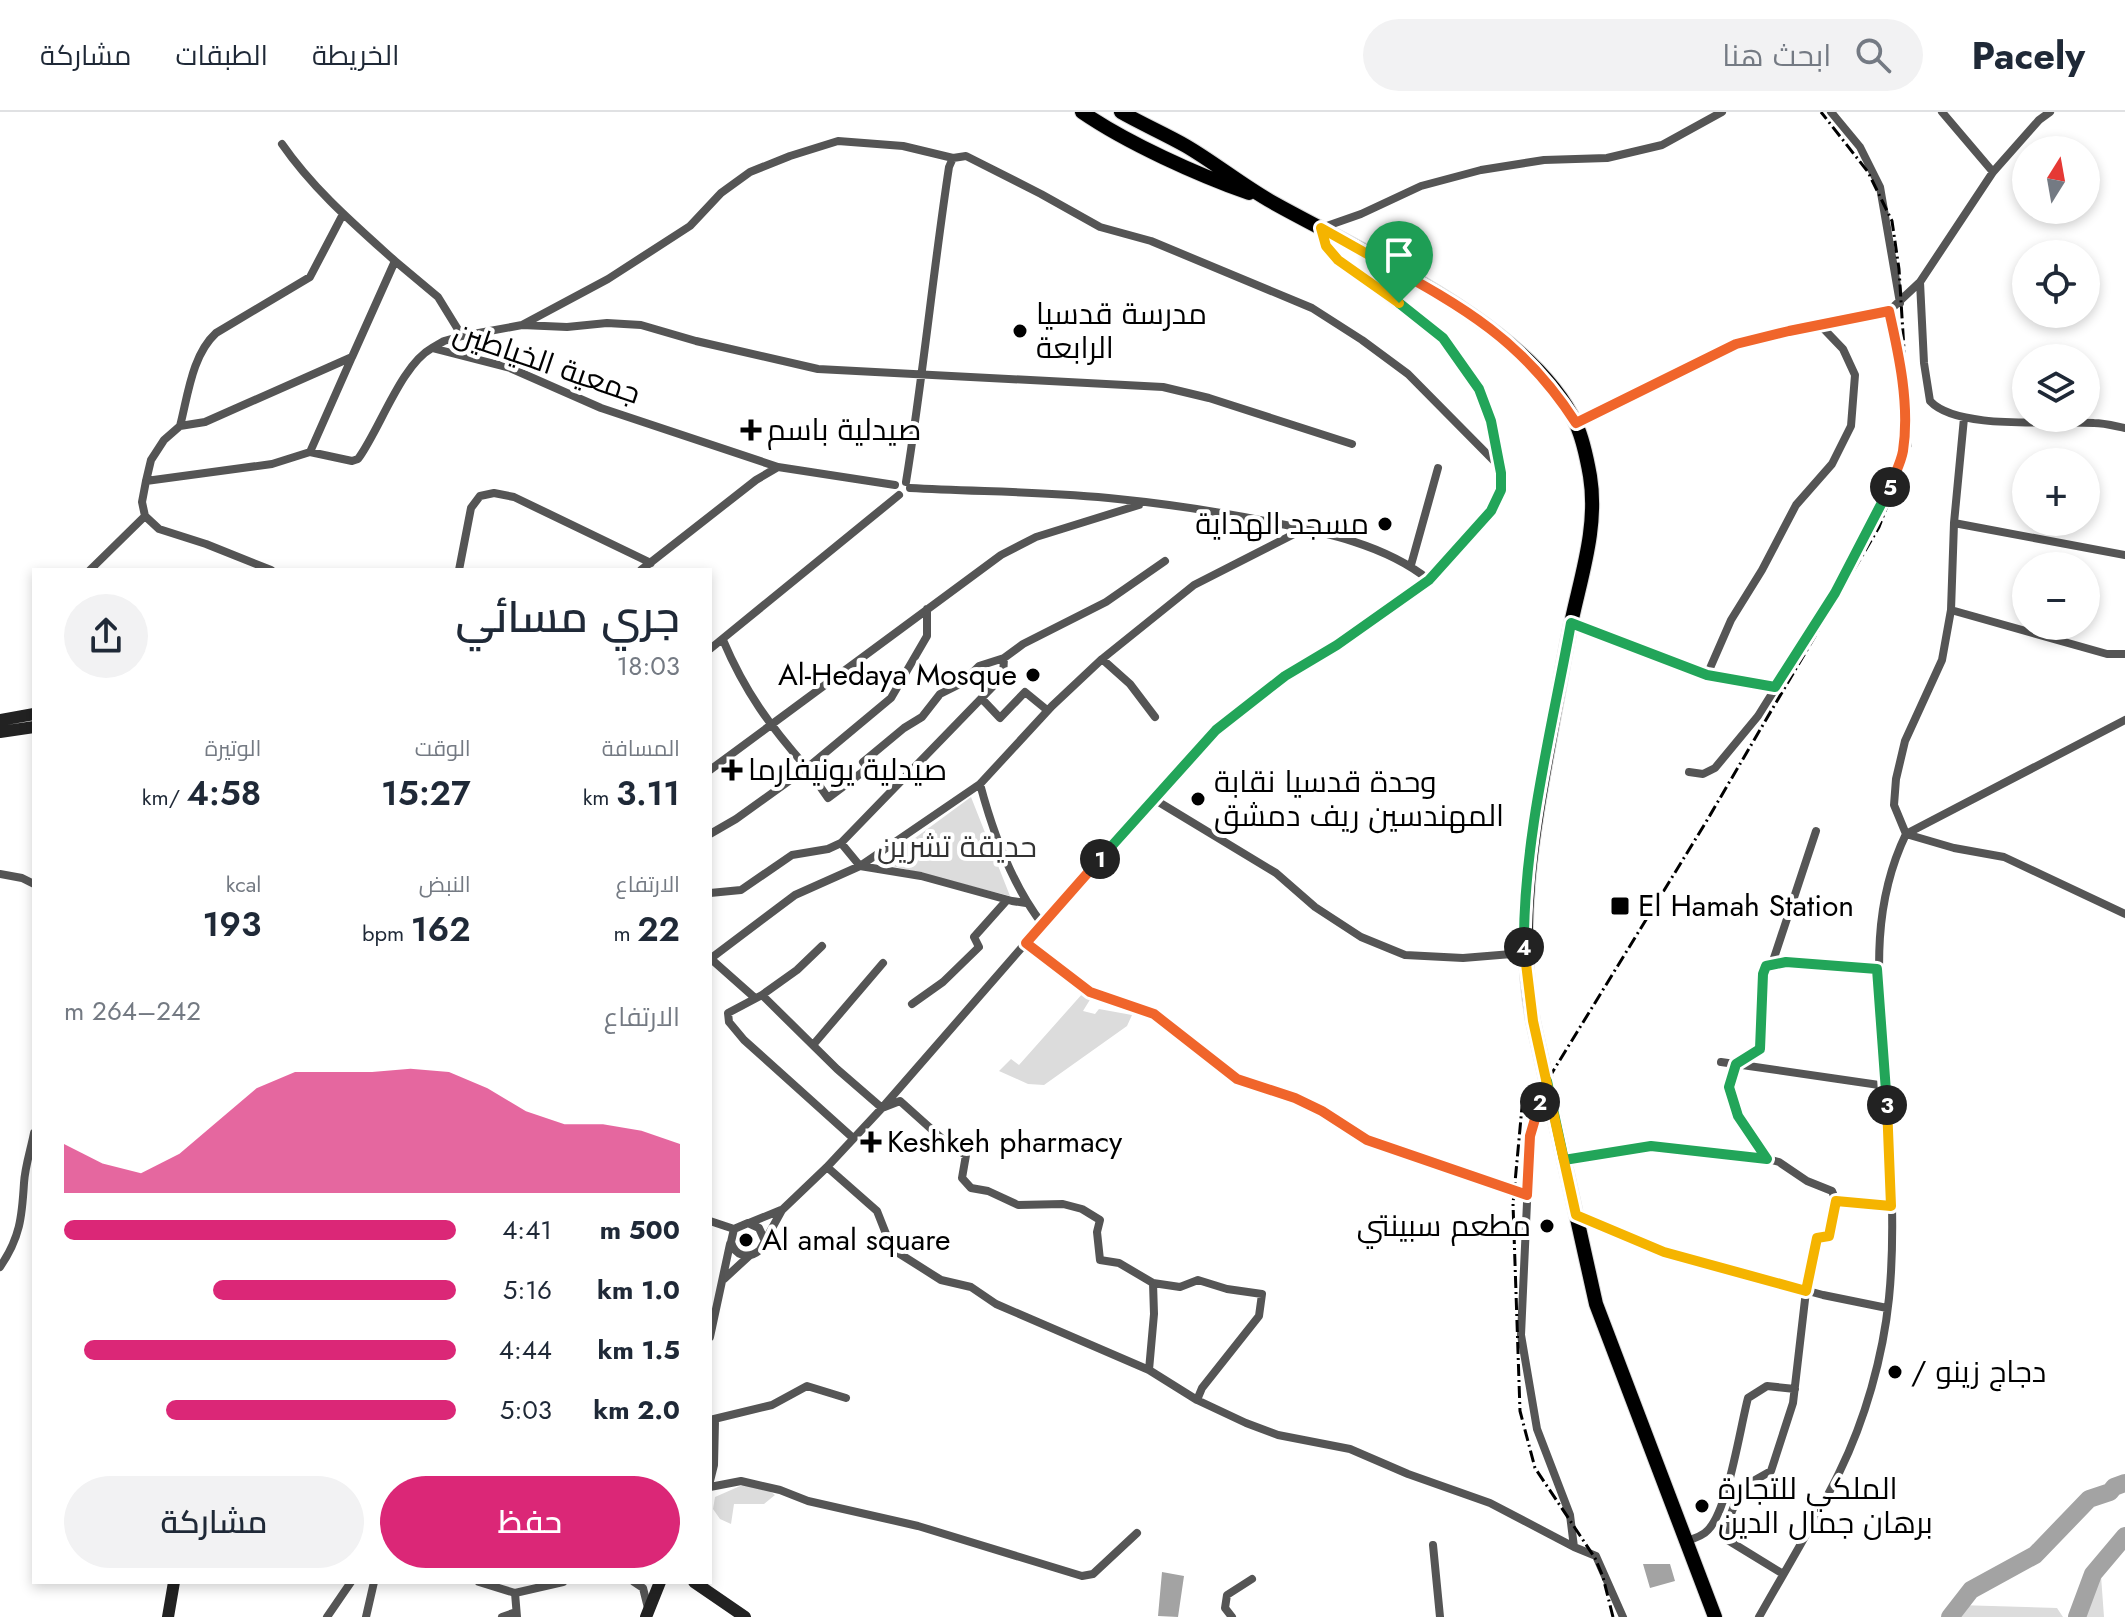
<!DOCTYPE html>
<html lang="ar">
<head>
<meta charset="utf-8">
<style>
  :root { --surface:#fff; --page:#f2f2f3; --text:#1f2937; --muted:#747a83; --line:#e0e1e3; --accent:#db2777 }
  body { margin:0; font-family:Jost,Cairo,sans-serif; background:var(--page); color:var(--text); direction:rtl; height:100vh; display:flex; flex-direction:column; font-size:30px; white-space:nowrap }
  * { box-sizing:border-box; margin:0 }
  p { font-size:26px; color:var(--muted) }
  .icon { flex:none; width:44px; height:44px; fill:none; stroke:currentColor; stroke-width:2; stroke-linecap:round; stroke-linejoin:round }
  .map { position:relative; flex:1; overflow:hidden; direction:ltr }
  .drawer { position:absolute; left:32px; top:456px; width:680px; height:1016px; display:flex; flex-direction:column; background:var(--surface); border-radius:0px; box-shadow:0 4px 12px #0003; direction:rtl }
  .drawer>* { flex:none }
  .needle { width:52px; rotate:11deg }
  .fabs { position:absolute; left:2012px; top:24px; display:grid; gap:16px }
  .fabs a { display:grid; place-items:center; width:88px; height:88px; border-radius:50%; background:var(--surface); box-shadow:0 4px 12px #0003; font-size:40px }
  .pin { position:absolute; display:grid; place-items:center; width:68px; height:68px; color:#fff; margin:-82px -34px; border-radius:50% 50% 50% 0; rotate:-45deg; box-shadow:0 0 8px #0007 }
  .pin .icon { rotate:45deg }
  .km { position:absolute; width:40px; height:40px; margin:-20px; border-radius:50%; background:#222; color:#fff; font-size:22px; line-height:40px; text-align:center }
  .round { display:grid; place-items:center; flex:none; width:84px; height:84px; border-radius:42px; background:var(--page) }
  .summary { display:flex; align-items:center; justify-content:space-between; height:136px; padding:0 32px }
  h1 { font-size:44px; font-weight:600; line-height:60px }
  .figures { display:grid; grid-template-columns:repeat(3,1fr); gap:12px; height:136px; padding:8px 32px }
  .figures div { display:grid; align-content:center }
  .figures b { font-size:34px; font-weight:600 }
  .figures small { font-size:22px; font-weight:400 }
  .figures p { font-size:22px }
  .chart { height:224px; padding:16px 32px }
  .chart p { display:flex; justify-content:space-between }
  .chart svg { width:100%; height:144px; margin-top:8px; fill:var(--accent); opacity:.7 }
  .primary-button { display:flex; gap:16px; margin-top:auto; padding:16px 32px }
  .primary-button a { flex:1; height:92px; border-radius:48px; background:var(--accent); color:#fff; font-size:32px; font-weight:600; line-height:92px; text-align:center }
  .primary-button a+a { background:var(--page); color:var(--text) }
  ul { padding:0 32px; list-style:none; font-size:26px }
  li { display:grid; grid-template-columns:128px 96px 1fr; align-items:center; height:60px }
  li i { height:20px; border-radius:10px; background:var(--accent) }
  header { display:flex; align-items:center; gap:48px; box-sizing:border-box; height:112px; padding:0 40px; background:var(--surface); border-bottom:2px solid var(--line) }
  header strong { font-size:38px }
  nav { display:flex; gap:44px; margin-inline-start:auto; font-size:28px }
  .search { width:560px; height:72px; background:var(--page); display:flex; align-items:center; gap:20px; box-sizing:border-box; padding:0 28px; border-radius:44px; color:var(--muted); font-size:30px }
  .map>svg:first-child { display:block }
</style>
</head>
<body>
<header>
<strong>Pacely</strong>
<div class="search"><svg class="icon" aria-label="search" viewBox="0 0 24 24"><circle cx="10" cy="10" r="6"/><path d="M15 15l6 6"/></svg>ابحث هنا</div>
<nav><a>الخريطة</a><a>الطبقات</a><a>مشاركة</a></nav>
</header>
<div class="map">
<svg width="2125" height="1505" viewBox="0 0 2125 1505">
  <rect width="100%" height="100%" fill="#fff"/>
  <path fill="#dcdcdc" d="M971 685 1010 784 881 751Z
    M1083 881 1091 886 1083 899 1095 902 1099 897 1132 903 1127 914 1044 973 1028 972 999 959 1011 947 1019 953Z
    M747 1371 767 1377 775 1383 764 1392H734L731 1412 720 1407 713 1397 715 1385Z
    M2100 1450 2104 1505H2080Z
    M1958 1493 2057 1496 2063 1505H1951Z"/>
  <path fill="#a3a3a3" d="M1643 1452H1670L1675 1469 1650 1476Z
    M1162 1460 1184 1464 1178 1505 1158 1504Z"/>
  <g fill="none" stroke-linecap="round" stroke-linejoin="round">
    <path stroke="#a3a3a3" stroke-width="18" d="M1950 1505 1971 1478 2035 1443 2089 1387 2110 1380 2114 1375 2125 1371
      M2077 1505 2093 1462 2125 1424"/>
    <g stroke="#dbdbdb" stroke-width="16">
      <path id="primary" d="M1082 0C1127 31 1198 63 1249 81
        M1121 0C1142 12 1165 22 1186 34 1215 51 1242 73 1272 90 1363 141 1532 214 1576 312 1583 327 1587 347 1590 364 1598 413 1582 461 1572 507 1565 539 1560 571 1554 603 1536 704 1514 806 1533 909L1596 1192 1715 1505"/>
    </g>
    <path stroke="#555" stroke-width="8" d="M1831 0 1860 35 1880 75 1900 191
      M1942 0 1993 60
      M2050 0 2039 8 1993 60 1920 170 1924 251 1930 289C1958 319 2054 308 2094 311 2104 311 2115 314 2125 316
      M282 32C313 77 355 113 395 149
      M522 213 567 215 607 211 641 213 696 229 818 257 1163 275 1209 286 1352 332
      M432 236 444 229 462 224 522 213 608 167 690 114 721 81 750 60 790 44 838 29 903 34 953 46
      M352 245 395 149 438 185 462 224
      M1964 306 1954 411 1951 498 1942 548 1905 629 1896 667 1894 693 1906 722 1954 736 2004 745 2125 802
      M1576 311 1736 232 1789 219 1889 199 1920 170
      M180 314C188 283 192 243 216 221L310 165 343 102
      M146 369 272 352 310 340
      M906 370C923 265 933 160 949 55L953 46 966 44 1041 82 1100 115 1151 129 1312 196 1362 228 1408 262 1497 352
      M1954 411 2125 443
      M1411 453 1438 356
      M90 458 145 404
      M271 458 206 432 159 417 145 404 142 390 146 369 151 348 164 328 180 314 205 310 352 245 310 340 352 349 358 347C380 317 401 253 432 236L510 256 601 296 778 355
      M459 458 471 396 480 384 494 381 514 385 651 451
      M641 458 756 368 778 355 895 373
      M1429 468 1491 399 1501 378V361L1491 309 1479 277 1443 226 1421 206 1338 148 1326 134 1321 116 1361 102 1421 74 1481 58 1544 48 1607 46 1662 33 1722 0
      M1951 498 2107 542H2125
      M1571 511 1707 563 1731 508 1762 458 1796 393 1832 352 1851 314 1855 263 1843 237 1820 213
      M723 528C745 580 770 614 807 656L891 586 927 524V497
      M710 537 899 383
      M1102 547 1130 572 1155 605
      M1707 563 1775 575
      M982 587 1000 606 1025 580 1047 598
      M710 658 1001 443 1036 425 1139 393
      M1689 660 1703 662 1715 656 1758 604 1835 481 1890 376 1903 339 1904 288 1898 237 1889 199
      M980 672C993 721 1012 773 1043 813
      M1152 686 1276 761 1315 795 1361 825 1405 843 1463 846 1524 841
      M1816 719 1772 852 1786 850 1877 857
      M710 722 736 707 807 656 828 686 868 656 863 650 904 616 922 605 940 582 962 571 979 554 1004 546
      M841 731 1003 564 1004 546 1023 532 1106 490 1165 449
      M0 762 22 766 34 772
      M710 781 741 778 792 743 828 737 841 731 860 754 921 764 1012 789 1026 791
      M1026 831 1090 880 1154 902 1237 967 1295 986 1367 1028 1527 1083
      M822 834 797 858 762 883 837 957 882 996 900 989 948 1032 966 1043 962 1066 971 1076 988 1079 1018 1093 1063 1092 1082 1097 1100 1108 1097 1120 1100 1148 1119 1151 1153 1171 1180 1175 1198 1168 1227 1177 1262 1182 1259 1204 1202 1276 1197 1288
      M710 847 795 783 860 754 980 672 1052 594 1102 547 1194 473 1304 417
      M711 847 755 886
      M762 883 728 901 729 910 744 928 853 1026
      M912 892 943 870 979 835 974 825 1007 788
      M813 933 883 851
      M1721 950 1886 974
      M1546 973 1530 1024 1521 1223 1537 1317 1570 1403 1574 1435 1596 1444 1623 1505
      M1767 1046 1738 1004 1729 975 1736 952 1760 937 1763 862 1766 854 1772 852
      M1564 1048 1651 1034 1756 1044 1779 1050 1807 1069 1832 1079 1836 1089 1891 1094
      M827 1055 877 1099 892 1137 941 1168 971 1175 996 1192 1149 1258 1197 1288 1246 1311 1278 1323 1350 1337 1408 1362 1490 1391 1574 1435
      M1577 1104 1664 1140 1823 1183 1887 1196
      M710 1109 734 1117
      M749 1111 781 1098
      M764 1127 759 1116 748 1111 734 1117 731 1130C735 1144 748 1148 760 1138L782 1098 827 1055 882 996 1152 686 1216 618 1285 564 1337 533 1429 468C1386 433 1324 420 1270 410 1220 400 1169 392 1118 387 1049 379 979 380 910 376
      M0 1155C20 1126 22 1105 24 1071 25 1054 31 1037 34 1021
      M724 1167 749 1144
      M710 1225 730 1132
      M1149 1258 1154 1202 1153 1171
      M710 1308 772 1293 807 1274 846 1286
      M710 1369 714 1353 715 1309
      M710 1375 741 1369 780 1378 808 1389 918 1414 1082 1464 1093 1462 1137 1421
      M1686 1429C1693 1427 1703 1424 1708 1418 1728 1398 1740 1316 1748 1286L1767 1274 1795 1277
      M1433 1433 1440 1505
      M1783 1462 1726 1427C1724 1411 1736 1393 1741 1376L1771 1359 1793 1291 1806 1179 1817 1126 1829 1124 1836 1089
      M479 1470 515 1481 563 1470
      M634 1470 643 1476 648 1496
      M515 1481 517 1505
      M327 1505 351 1470
      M366 1505 374 1470
      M502 1505 516 1500
      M1232 1505 1225 1496 1227 1483 1252 1467
      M1759 1505C1786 1457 1815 1410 1839 1361 1865 1308 1883 1245 1889 1186 1896 1116 1890 1043 1886 973 1881 886 1866 805 1906 722L2125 608"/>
    <path stroke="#222" stroke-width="12" d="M0 608 34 602
      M0 620 34 615
      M694 1470 745 1505
      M168 1505 174 1470
      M646 1505 660 1470"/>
    <use href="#primary" stroke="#000" stroke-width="14"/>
    <path stroke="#000" stroke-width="3" stroke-dasharray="12 4 2 4" stroke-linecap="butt" d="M1613 1505 1603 1465 1595 1446 1535 1356 1520 1299 1513 1092 1522 995 1547 969 1706 710 1879 415 1910 334 1899 157 1892 109 1868 60 1821 0"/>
  </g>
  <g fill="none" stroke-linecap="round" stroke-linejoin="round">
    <g stroke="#fff" stroke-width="16">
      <path id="split-1" d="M1100 747 1216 618 1285 564 1337 533 1429 468 1491 399 1501 378V361L1491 309 1479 277 1443 226 1399 191"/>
    </g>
    <g stroke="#fff" stroke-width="16">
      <path id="split-2" d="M1100 747 1026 831 1090 880 1154 902 1237 967 1295 986 1322 999 1367 1028 1527 1083 1530 1024 1540 990"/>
    </g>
    <g stroke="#fff" stroke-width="16">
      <path id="split-3" d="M1540 990 1547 969 1564 1048 1651 1034 1767 1047 1738 1004 1729 975 1736 952 1760 937 1763 862 1766 854 1786 850 1877 857 1887 993"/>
    </g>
    <g stroke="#fff" stroke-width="16">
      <path id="split-4" d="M1524 835 1533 909 1576 1103 1664 1140 1806 1179 1817 1126 1829 1124 1836 1089 1891 1094 1887 993"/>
    </g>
    <g stroke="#fff" stroke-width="16">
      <path id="split-5" d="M1524 835C1523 728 1552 616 1571 511L1707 563 1775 575 1835 481 1890 375"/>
    </g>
    <g stroke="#fff" stroke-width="16">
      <path id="split-6" d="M1378 148C1463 195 1522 227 1576 311L1736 232 1789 219 1889 199C1899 243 1910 293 1903 339 1901 351 1894 363 1890 375"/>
    </g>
    <g stroke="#fff" stroke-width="16">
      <path id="split-7" d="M1378 148 1321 116 1326 134 1338 148 1399 191"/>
    </g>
    <use href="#split-1" stroke="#22a559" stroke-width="10"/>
    <use href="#split-2" stroke="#f0652b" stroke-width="10"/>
    <use href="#split-3" stroke="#22a559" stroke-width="10"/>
    <use href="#split-4" stroke="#f5b400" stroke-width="10"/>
    <use href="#split-5" stroke="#22a559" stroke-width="10"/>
    <use href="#split-6" stroke="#f0652b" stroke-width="10"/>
    <use href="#split-7" stroke="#f5b400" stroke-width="10"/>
  </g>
  <g fill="#000" stroke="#fff" stroke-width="3">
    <circle cx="1020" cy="219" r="8"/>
    <path d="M747 306h8v8h8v8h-8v8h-8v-8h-8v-8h8z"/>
    <circle cx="1385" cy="412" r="8"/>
    <circle cx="1033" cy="563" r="8"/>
    <path d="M728 646h8v8h8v8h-8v8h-8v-8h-8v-8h8z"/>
    <circle cx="1198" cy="687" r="8"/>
    <rect x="1610" y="784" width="20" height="20" rx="4"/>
    <path d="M867 1018h8v8h8v8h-8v8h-8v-8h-8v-8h8z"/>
    <circle cx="1547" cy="1114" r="8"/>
    <circle cx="746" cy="1128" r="8"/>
    <circle cx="1895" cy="1260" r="8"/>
    <circle cx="1702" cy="1394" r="8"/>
  </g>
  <g text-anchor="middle" stroke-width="8" stroke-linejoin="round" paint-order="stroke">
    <g font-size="30" fill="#000" stroke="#fff" text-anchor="start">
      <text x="1036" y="212">مدرسة قدسيا<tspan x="1036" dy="34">الرابعة</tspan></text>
      <text x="767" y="328">صيدلية باسم</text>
      <text x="1369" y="422" text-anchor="end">مسجد الهداية</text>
      <text x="1017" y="573" text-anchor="end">Al-Hedaya Mosque</text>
      <text x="748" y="668">صيدلية يونيفارما</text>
      <text x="1214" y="680">وحدة قدسيا نقابة<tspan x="1214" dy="34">المهندسين ريف دمشق</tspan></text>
      <text x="1638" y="804">El Hamah Station</text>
      <text x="887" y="1040">Keshkeh pharmacy</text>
      <text x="1531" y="1124" text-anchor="end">مطعم سبينتي</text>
      <text x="762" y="1138">Al amal square</text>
      <text x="1911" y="1270">/ دجاج زينو</text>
      <text x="1718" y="1387">الملكي للتجارة<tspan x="1718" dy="34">برهان جمال الدين</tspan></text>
    </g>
    <g font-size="30" fill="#000" stroke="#fff">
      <text transform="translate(547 251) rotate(19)" y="10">جمعية الخياطين</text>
    </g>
    <g font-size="30" fill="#333" stroke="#fff">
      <text x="957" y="745">حديقة تشرين</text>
    </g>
  </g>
</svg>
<div class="fabs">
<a><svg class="needle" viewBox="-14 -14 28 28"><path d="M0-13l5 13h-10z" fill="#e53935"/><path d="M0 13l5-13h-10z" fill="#747a83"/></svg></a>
<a><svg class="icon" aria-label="locate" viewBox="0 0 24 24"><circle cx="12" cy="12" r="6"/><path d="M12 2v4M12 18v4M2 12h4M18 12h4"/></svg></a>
<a><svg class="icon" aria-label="layers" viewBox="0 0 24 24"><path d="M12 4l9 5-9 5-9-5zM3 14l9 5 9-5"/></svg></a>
<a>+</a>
<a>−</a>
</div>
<div class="pin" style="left:1399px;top:191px;background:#1e9e55"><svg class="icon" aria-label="arrive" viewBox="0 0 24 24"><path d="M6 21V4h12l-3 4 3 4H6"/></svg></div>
<b class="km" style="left:1100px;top:747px">1</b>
<b class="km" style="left:1540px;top:990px">2</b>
<b class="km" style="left:1887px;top:993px">3</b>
<b class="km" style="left:1524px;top:835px">4</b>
<b class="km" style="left:1890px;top:375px">5</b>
<section class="drawer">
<div class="summary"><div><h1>جري مسائي</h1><p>18:03</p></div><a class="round"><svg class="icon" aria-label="share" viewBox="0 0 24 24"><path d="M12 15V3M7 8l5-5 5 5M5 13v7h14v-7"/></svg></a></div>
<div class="figures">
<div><p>المسافة</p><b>3.11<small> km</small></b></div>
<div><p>الوقت</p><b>15:27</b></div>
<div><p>الوتيرة</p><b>4:58<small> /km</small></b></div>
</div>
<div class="figures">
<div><p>الارتفاع</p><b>22<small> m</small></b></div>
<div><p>النبض</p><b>162<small> bpm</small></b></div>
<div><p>kcal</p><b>193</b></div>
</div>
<div class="chart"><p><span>الارتفاع</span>242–264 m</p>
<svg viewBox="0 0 160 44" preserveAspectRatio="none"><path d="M0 44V29L10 35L20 38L30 32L40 22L50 12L60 7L70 7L80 7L90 6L100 7L110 12L120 19L130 23L140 23L150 25L160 29V44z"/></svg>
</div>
<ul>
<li><b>500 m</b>4:41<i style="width:100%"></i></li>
<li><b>1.0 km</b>5:16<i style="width:62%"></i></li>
<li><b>1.5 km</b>4:44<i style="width:95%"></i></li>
<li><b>2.0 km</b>5:03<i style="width:74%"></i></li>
</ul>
<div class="primary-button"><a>حفظ</a><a>مشاركة</a></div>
</section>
</div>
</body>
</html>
